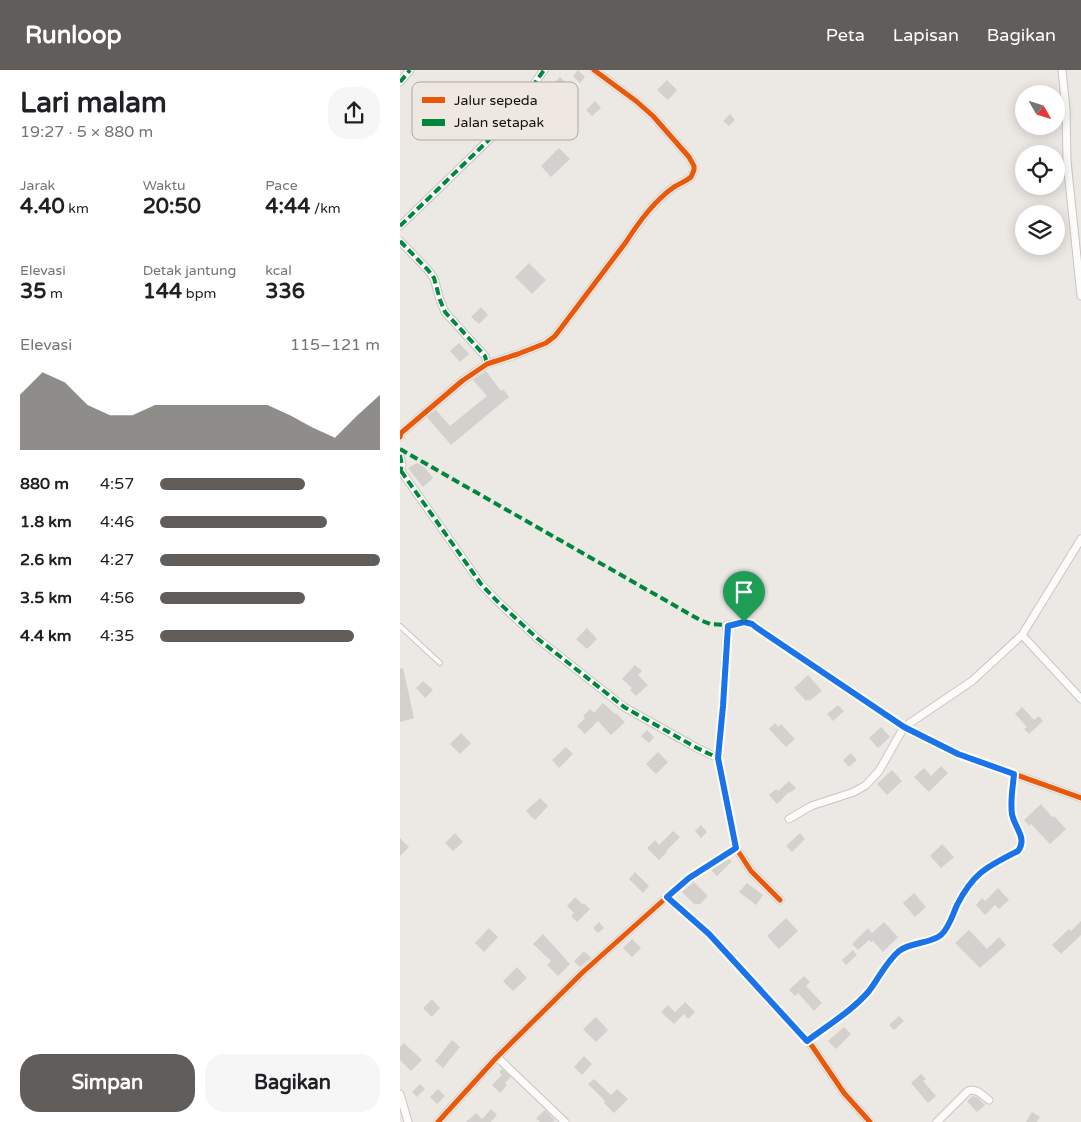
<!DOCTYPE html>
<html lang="id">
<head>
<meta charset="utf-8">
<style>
  :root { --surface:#fff; --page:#f6f6f6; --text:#202124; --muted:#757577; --accent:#605d5a }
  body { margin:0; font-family:"Varela Round",sans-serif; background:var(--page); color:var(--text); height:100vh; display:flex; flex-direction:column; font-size:19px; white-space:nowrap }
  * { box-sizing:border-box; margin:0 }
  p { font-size:16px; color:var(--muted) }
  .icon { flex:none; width:28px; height:28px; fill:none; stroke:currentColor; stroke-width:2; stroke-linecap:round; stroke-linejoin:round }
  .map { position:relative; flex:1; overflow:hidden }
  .drawer { display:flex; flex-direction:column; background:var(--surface); width:400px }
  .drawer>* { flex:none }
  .needle { width:32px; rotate:129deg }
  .fabs { position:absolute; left:615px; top:15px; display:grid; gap:10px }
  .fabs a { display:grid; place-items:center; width:50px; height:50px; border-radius:50%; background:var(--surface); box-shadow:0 2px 12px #0003; font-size:25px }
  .pin { position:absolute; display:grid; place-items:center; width:42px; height:42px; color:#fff; margin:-51px -21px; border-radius:50% 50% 50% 0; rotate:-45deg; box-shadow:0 0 5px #0007 }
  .pin .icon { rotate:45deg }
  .round { display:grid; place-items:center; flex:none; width:52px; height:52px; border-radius:20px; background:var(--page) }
  .headline { display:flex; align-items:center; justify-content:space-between; height:85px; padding:0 20px }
  h1 { font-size:28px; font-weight:800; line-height:38px }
  .metrics { display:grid; grid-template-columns:repeat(3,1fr); gap:8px; height:85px; padding:5px 20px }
  .metrics div { display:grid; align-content:center }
  .metrics b { font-size:21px; font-weight:800 }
  .metrics small { font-size:14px; font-weight:400 }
  .metrics p { font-size:14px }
  .chart { height:140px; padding:10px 20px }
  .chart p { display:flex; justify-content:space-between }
  .chart svg { width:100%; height:90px; margin-top:5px; fill:var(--accent); opacity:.7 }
  .primary-button { display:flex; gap:10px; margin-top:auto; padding:10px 20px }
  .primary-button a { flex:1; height:58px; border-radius:20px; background:var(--accent); color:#fff; font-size:20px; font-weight:800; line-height:58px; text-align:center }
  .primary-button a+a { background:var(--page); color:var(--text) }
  ul { padding:0 20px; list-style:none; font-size:16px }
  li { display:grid; grid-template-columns:80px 60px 1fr; align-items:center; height:38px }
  li i { height:12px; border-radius:6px; background:var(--accent) }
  header { display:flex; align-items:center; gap:30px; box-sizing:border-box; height:70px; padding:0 25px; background:var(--accent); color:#fff }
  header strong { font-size:24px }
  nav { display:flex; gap:28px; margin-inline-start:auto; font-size:18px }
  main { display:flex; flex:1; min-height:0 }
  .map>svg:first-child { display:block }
</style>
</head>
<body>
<header>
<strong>Runloop</strong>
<nav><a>Peta</a><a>Lapisan</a><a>Bagikan</a></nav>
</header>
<main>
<section class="drawer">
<div class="headline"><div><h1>Lari malam</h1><p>19:27 · 5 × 880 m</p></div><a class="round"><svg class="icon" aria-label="share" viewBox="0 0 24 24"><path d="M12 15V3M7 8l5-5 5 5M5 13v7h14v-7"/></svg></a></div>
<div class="metrics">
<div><p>Jarak</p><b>4.40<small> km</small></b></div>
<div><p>Waktu</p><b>20:50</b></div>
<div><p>Pace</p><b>4:44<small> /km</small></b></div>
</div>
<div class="metrics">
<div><p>Elevasi</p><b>35<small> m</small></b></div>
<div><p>Detak jantung</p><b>144<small> bpm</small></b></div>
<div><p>kcal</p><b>336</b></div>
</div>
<div class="chart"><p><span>Elevasi</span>115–121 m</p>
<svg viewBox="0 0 160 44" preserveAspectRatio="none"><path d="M0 44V17L10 6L20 11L30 22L40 27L50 27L60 22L70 22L80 22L90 22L100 22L110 22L120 27L130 33L140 38L150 27L160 17V44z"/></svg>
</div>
<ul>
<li><b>880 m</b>4:57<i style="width:66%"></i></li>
<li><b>1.8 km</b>4:46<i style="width:76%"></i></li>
<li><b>2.6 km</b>4:27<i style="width:100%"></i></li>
<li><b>3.5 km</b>4:56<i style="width:66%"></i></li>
<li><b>4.4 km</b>4:35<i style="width:88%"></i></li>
</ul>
<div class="primary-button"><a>Simpan</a><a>Bagikan</a></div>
</section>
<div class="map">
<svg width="681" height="1052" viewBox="0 0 681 1052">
  <rect width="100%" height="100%" fill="#ece8e4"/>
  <path fill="#d3d0cd" d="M178 0 185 7 180 13 173 6Z
    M160 7 168 15 159 24 151 16Z
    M267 10 277 20 268 30 257 20Z
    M195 31 201 38 192 46 186 40Z
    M330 44 335 50 329 56 323 51Z
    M159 78 170 89 151 107 141 96Z
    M129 193 146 210 132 224 115 207Z
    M81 237 88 245 79 254 71 247Z
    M59 273 69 284 60 292 50 281Z
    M86 301 101 321 103 319 109 327 93 340 51 375 27 347 36 340 50 356 87 326 73 310Z
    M17 393 24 397 33 408 23 417 8 398Z
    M187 558 197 569 187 579 176 569Z
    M235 595 242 601 238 605 248 615 236 626 230 620 232 618 222 609Z
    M3 598 14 648 0 652V599Z
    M408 605 422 621 409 631 408 629 406 631 394 618Z
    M23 611 33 620 25 628 16 618Z
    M203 633 215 644 216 643 225 652 211 665 198 651 185 664 177 656 185 648 183 646 190 639 194 643Z
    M438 635 444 641 433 651 427 644Z
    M622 637 634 650 639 646 643 651 629 664 624 659 627 657 615 644Z
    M375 653 378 657 381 654 395 669 386 677 369 659Z
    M481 657 490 667 478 678 469 668Z
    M247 660 254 667 249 673 241 666Z
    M61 663 71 673 60 684 50 674Z
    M166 677 173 684 159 698 152 690Z
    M258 682 268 692 256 704 246 694Z
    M451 683 457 690 449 697 443 690Z
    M541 696 548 703 529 722 514 707 524 698 531 706Z
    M492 700 502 711 487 725 477 714Z
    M389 711 396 718 390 723 389 722 377 734 369 725 376 719 378 721Z
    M140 728 148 736 135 750 126 741Z
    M641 734 652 747 654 746 666 759 650 774 631 754 629 756 624 750Z
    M301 755 307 762 301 768 295 761Z
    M273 761 280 767 266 781 267 782 259 790 247 778 255 770 259 775Z
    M55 763 63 772 53 781 45 773Z
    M400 763 405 769 392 782 386 776Z
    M0 768 9 777 0 786Z
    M542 774 554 787 541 798 530 786Z
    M329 789 332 791 317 806 311 800Z
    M235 802 249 816 243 823 229 809Z
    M294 812 308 826 300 834H294L282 822Z
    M347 813 363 825 356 835 339 822Z
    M598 818 609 830 599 839 595 835 585 845 576 835 582 828 585 831Z
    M514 823 526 837 515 847 503 833Z
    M175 827 183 835 184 833 190 839 177 852 171 846 174 843 167 836Z
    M386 848 398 861 379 879 367 866Z
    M681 851V865L661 884 652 875 669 859 671 861Z
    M199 852 204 858 198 863 193 858Z
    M484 852 498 867 483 882 473 871 471 872 469 870 458 880 452 874 468 858 472 863Z
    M89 858 98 867 84 882 75 873Z
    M569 860 587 879 599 867 606 875 580 898 555 873Z
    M143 864 170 894 158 906 147 895 151 891 133 874Z
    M232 869 241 878 232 887 223 878Z
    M453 880 457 885 446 895 442 890Z
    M184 881 191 888 180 897 174 891Z
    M117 897 127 908 113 921 103 911Z
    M404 906 410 912 406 916 422 933 414 941 398 923 395 926 389 920Z
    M32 929 40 938 32 947 23 938Z
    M285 932 295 942 288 949 284 944 274 954 261 942 268 935 275 942Z
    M499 946 504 951 494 960 489 955Z
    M196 947 208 960 196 972 183 959Z
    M444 957 451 964 436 979 428 971Z
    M52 970 60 977 43 998 35 991Z
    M4 973 22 990 11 1001 0 990V977Z
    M184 986 192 994 182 1005 174 997Z
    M102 999 111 1007 105 1013 107 1015 100 1023 92 1015 102 1005 99 1002Z
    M521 1004 526 1009 523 1011 536 1026 528 1033 511 1013Z
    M194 1009 211 1025 217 1019 228 1029 214 1043 204 1033 205 1031 188 1014Z
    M20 1014 25 1019 17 1027 12 1022Z
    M38 1019 45 1026 37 1034 30 1027Z
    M573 1026 578 1028 585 1035 577 1042 567 1031Z
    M91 1039 97 1045 91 1052H66L76 1043 82 1049Z
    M145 1040 155 1050 153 1052H140L136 1048Z
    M632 1042 640 1047 637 1052H626Z"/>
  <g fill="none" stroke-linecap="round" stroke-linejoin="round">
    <g stroke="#c8c6c3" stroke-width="6">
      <path id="lane" d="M0 556 40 593"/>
    </g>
    <g stroke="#c8c6c3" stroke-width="9">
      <path id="street" d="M662 0 666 40 667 91 681 226
        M0 12 10 0
        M0 156 98 61 115 41 144 0
        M0 171 28 200 34 208 40 230 45 242 85 286 87 294
        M0 367 1 363 62 311 87 294 118 284 146 273 155 266 226 172C239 152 254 131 274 117 279 114 286 111 291 107L294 100V96L289 87 253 46 236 31 194 0
        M0 385 2 395 0 402
        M1 401 81 514 96 530 138 569 224 637 297 678 318 688
        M622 565 681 629
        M389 749 411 736 454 722 466 715 479 701 504 657 572 611 622 565 681 469
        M267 827 289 808 336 778
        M380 830 351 801 336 778 318 688 323 636 327 555 344 552 352 554 504 657 558 684 681 728
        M407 971C427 956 453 940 469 921 479 908 486 892 499 881 510 871 530 875 541 865 549 858 553 844 557 835 574 803 587 796 618 781 628 768 614 757 612 744 610 731 613 717 614 704
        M97 987 165 1052
        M0 1024 8 1052
        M38 1052 97 987 183 902 267 827 309 864 412 976 444 1023 470 1052
        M537 1052 568 1021C577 1018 582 1025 589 1030"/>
    </g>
    <use href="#lane" stroke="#fcfcfb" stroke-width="4"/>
    <use href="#street" stroke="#fcfcfb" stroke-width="7"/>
    <path stroke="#00873e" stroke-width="4" stroke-dasharray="8 4" stroke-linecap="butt" d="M0 12 10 0
      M0 156 98 61 115 41 144 0
      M0 171 28 200 34 208 40 230 45 242 85 286 87 294
      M0 379 300 550 310 554 327 555V558
      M0 385 2 395 0 402
      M1 401 81 514 96 530 138 569 224 637 297 678 318 688
      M267 827 289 808 336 778"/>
    <g stroke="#efe8e1" stroke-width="8">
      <path id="cycleway" d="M0 367 1 363 62 311 87 294 118 284 146 273 155 266 226 172C239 152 254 131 274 117 279 114 286 111 291 107L294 100V96L289 87 253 46 236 31 194 0
        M380 830 351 801 336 778 318 688 323 636 327 555 344 552 352 554 504 657 558 684 681 728
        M38 1052 97 987 183 902 267 827 309 864 412 976 444 1023 470 1052"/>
    </g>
    <use href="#cycleway" stroke="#e8590c" stroke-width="5"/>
  </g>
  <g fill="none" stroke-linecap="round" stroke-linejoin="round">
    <g stroke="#fff" stroke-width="10">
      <path id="route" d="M344 552 352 554 357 558 504 657 558 684 614 704C613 716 610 731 612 744 614 757 628 768 618 781 587 797 574 802 557 835 553 844 549 858 541 865 530 874 510 872 499 881 486 892 479 908 469 921 453 940 427 956 407 971L309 864 267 827 289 808 336 778 318 688 323 636 328 556Z"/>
    </g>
    <use href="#route" stroke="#1a73e8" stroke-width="6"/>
  </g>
  <rect x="12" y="12" width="166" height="58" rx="8" fill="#efe8e1" stroke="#ada8a2" stroke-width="1"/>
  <rect x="22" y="27" width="23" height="6" fill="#e8590c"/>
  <rect x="22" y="49" width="23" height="7" fill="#00873e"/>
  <g font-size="14" fill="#14120f">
    <text x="54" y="35">Jalur sepeda</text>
    <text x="54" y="57">Jalan setapak</text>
  </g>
</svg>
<div class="fabs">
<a><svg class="needle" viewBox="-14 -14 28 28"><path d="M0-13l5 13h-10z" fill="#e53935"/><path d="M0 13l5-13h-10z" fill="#757577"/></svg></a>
<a><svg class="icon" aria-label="locate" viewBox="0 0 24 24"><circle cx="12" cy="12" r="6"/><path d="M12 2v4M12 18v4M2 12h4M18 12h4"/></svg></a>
<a><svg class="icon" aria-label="layers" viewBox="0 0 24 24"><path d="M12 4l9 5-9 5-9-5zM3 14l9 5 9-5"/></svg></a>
</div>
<div class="pin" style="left:344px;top:552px;background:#1e9e55"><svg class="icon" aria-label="arrive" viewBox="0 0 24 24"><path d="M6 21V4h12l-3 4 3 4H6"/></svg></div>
</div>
</main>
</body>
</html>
